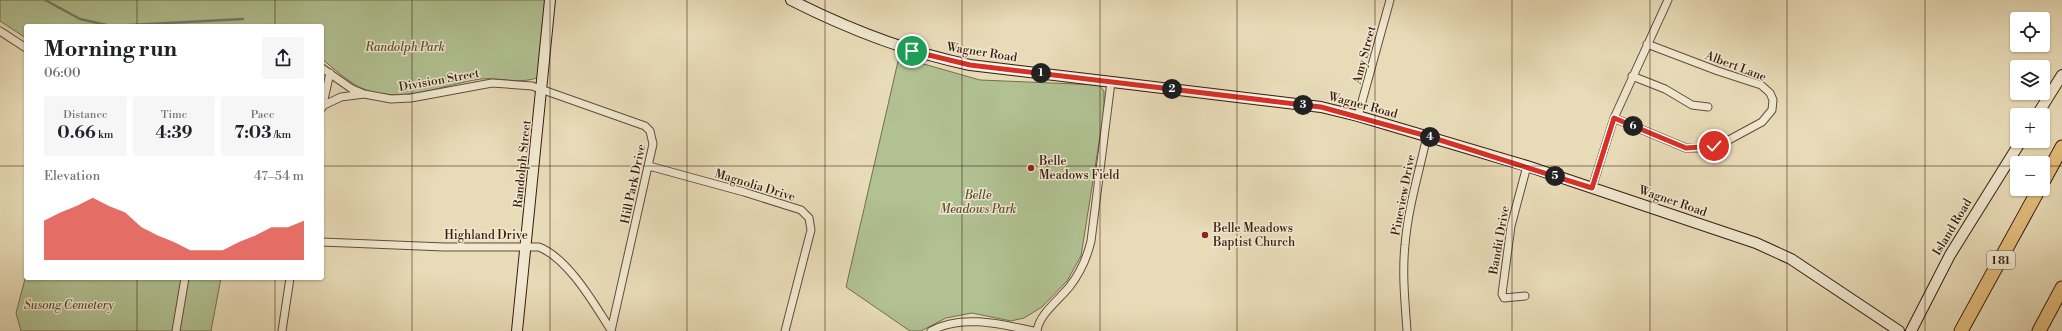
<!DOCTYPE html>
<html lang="en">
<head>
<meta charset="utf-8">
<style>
  :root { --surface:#fff; --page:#f6f6f6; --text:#202124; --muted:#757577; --accent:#d93025 }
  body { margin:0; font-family:"Libre Bodoni",serif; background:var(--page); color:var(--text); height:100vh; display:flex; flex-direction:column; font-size:15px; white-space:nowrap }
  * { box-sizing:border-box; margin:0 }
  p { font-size:13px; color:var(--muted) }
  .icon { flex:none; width:22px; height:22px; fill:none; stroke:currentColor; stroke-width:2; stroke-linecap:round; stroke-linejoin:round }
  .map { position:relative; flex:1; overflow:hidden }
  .details { position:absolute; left:24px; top:24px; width:300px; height:256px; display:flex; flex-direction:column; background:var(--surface); border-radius:4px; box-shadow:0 1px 3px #0004 }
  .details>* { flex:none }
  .controls { position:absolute; left:2010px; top:12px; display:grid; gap:8px }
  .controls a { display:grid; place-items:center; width:40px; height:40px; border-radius:4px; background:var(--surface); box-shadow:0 1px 3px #0004; font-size:20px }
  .pin { position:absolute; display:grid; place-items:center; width:34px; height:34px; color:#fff; margin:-17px; border:2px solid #fff; border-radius:50%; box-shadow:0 1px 4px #0007 }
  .km { position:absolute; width:20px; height:20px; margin:-10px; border-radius:50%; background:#222; color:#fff; font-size:11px; line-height:20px; text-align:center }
  .round { display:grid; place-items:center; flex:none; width:42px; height:42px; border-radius:4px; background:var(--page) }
  .summary { display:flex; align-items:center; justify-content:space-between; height:68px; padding:0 20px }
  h1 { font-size:22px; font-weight:700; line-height:30px }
  .metrics { display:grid; grid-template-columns:repeat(3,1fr); gap:6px; height:68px; padding:4px 20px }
  .metrics div { display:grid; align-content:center; border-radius:4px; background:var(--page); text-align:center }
  .metrics b { font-size:17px; font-weight:700 }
  .metrics small { font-size:11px; font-weight:400 }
  .metrics p { font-size:11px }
  .chart { height:112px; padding:8px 20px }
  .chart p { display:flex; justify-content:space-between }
  .chart svg { width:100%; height:72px; margin-top:4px; fill:var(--accent); opacity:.7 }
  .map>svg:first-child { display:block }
</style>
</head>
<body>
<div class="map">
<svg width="2062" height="331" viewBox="0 0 2062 331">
  <rect width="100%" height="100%" fill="#e8dbb7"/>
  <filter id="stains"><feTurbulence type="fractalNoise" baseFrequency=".005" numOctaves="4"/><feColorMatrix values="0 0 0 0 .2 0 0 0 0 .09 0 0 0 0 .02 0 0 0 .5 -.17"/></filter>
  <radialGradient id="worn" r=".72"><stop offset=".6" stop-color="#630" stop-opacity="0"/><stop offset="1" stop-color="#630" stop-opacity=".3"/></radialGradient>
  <path fill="#b1c192" stroke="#746e50" d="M0 0H546L539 77C522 85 499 77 481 79 440 85 399 106 359 87 346 80 333 68 322 59V26H26V38L0 21Z
    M899 57 980 80 1099 85 1104 91V111L1081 256 1067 281 1042 307 1024 318 1011 321 972 313 946 318 921 331H910L846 287Z
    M26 275V278H221L211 331H21L16 313Z"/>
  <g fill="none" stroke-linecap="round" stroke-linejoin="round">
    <path stroke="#727c6b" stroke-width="2.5" d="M45 0 80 19 111 26 243 19"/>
    <g stroke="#644b39" stroke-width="9">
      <path id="street" d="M0 31 26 48
        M322 68 352 89 364 94 391 99 411 98 492 83 532 86 645 126 650 131 653 144 611 331
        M1632 76 1665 89 1692 105 1708 107
        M322 106 341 97 364 94
        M322 108 330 73
        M1358 116 1390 0
        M1614 118 1686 148H1701L1725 142 1762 122 1772 110 1773 100 1770 93 1761 85 1718 71 1647 44
        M649 166 744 192 801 210 809 218 811 230 785 331
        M1592 188 1614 118 1668 0
        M322 242 444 247H539C569 259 594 304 611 330
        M1525 296 1504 298 1502 294 1511 226 1527 166
        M176 331 185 278
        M282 331 290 278
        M931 331C961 314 1001 324 1033 331
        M1037 331C1039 314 1060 299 1070 286 1080 273 1087 258 1091 241L1111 82
        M1407 331C1405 302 1402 273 1405 245 1408 208 1419 172 1427 136"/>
    </g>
    <g stroke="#381b0f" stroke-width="12">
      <path id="secondary" d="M791 0C848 29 907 52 970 65L1321 107 1358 116 1527 166 1756 243 1791 259 1899 331
        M2037 115 2062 75
        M517 331 550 0
        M1911 331 1950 255 2021 141"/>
    </g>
    <g stroke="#381b0f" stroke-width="15">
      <path id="highway" d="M2043 182 2062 147
        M1961 331 2039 189
        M2039 331 2062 288"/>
    </g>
    <use href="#street" stroke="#f0e8d0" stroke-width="7"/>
    <use href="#secondary" stroke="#f0e8d0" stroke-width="10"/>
    <use href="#highway" stroke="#e4be7c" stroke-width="13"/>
  </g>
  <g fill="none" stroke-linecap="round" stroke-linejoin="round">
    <g stroke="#fff" stroke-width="8">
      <path id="route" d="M912 51 970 65 1321 107 1427 136 1592 188 1614 118 1686 148 1714 146"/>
    </g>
    <use href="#route" stroke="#d93025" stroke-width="5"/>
  </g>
  <path fill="none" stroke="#381b0f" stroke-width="1" stroke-opacity="0.55" d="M137 0V26M275 0V26M412 0V331M550 0V331M687 0V331M825 0V331M962 0V331M1100 0V331M1237 0V331M1375 0V331M1512 0V331M1650 0V331M1787 0V331M1925 0V331M0 166H26M322 166H2017M2043 166H2062M137 278V331M275 278V331"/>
  <g fill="#8f2418" stroke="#f0e8d0" stroke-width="1.5">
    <circle cx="1031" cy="168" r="4"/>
    <circle cx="1205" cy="235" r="4"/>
  </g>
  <g text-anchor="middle" stroke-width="3" stroke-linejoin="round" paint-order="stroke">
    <rect fill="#f0e8d0" stroke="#6f5849" stroke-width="1" x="1987" y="251" width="28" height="18" rx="3"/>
    <g font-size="11" font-weight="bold" fill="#381b0f">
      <text x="2001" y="264">I 81</text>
    </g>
    <g font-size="12" font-style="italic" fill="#5c4d36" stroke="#f0e8d0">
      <text x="405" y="51">Randolph Park</text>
      <text x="978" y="199">Belle<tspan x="978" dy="14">Meadows Park</tspan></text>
      <text x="69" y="309">Susong Cemetery</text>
    </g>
    <g font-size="12" fill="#381b0f" stroke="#f0e8d0">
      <text transform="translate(982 52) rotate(9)" y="4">Wagner Road</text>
      <text transform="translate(1364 55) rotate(-75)" y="4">Amy Street</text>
      <text transform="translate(1736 66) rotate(21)" y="4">Albert Lane</text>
      <text transform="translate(439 80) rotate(-10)" y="4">Division Street</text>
      <text transform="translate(1363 105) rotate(15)" y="4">Wagner Road</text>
      <text transform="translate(522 164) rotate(-84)" y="4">Randolph Street</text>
      <text transform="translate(633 184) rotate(-78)" y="4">Hill Park Drive</text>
      <text transform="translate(755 185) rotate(17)" y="4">Magnolia Drive</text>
      <text transform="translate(1403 195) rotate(-79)" y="4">Pineview Drive</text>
      <text transform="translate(1673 201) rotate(19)" y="4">Wagner Road</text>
      <text transform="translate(1952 227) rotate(-59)" y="4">Island Road</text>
      <text x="486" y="239">Highland Drive</text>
      <text transform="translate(1499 240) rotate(-80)" y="4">Bandit Drive</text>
    </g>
    <g font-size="12" fill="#381b0f" stroke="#f0e8d0" text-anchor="start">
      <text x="1039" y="165">Belle<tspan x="1039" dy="14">Meadows Field</tspan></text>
      <text x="1213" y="232">Belle Meadows<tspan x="1213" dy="14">Baptist Church</tspan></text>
    </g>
  </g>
  <rect width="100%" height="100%" filter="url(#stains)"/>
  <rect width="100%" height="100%" fill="url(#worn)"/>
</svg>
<div class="controls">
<a><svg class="icon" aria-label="locate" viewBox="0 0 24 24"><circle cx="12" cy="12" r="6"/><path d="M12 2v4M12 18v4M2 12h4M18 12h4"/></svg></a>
<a><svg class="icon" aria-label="layers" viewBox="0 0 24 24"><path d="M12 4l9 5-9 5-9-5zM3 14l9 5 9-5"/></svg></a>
<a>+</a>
<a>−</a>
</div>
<div class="pin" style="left:912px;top:51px;background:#1e9e55"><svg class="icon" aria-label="arrive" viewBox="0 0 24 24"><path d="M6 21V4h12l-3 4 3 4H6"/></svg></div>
<div class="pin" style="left:1714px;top:146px;background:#d93025"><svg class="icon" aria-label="check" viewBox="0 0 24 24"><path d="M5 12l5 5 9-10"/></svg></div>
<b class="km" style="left:1041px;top:73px">1</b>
<b class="km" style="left:1172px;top:89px">2</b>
<b class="km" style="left:1303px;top:105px">3</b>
<b class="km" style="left:1430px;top:137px">4</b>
<b class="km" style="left:1555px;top:176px">5</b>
<b class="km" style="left:1633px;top:126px">6</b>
<section class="details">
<div class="summary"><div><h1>Morning run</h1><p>06:00</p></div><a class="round"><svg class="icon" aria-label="share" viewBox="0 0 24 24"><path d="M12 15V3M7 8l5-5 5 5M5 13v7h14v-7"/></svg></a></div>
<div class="metrics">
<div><p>Distance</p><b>0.66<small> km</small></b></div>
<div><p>Time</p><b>4:39</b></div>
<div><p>Pace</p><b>7:03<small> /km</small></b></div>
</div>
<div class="chart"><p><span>Elevation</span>47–54 m</p>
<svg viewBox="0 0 160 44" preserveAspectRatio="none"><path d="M0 44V20L10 15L20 11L30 6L40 11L50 15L60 24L70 29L80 33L90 38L100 38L110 38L120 33L130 29L140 24L150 24L160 20V44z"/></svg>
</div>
</section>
</div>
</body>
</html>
